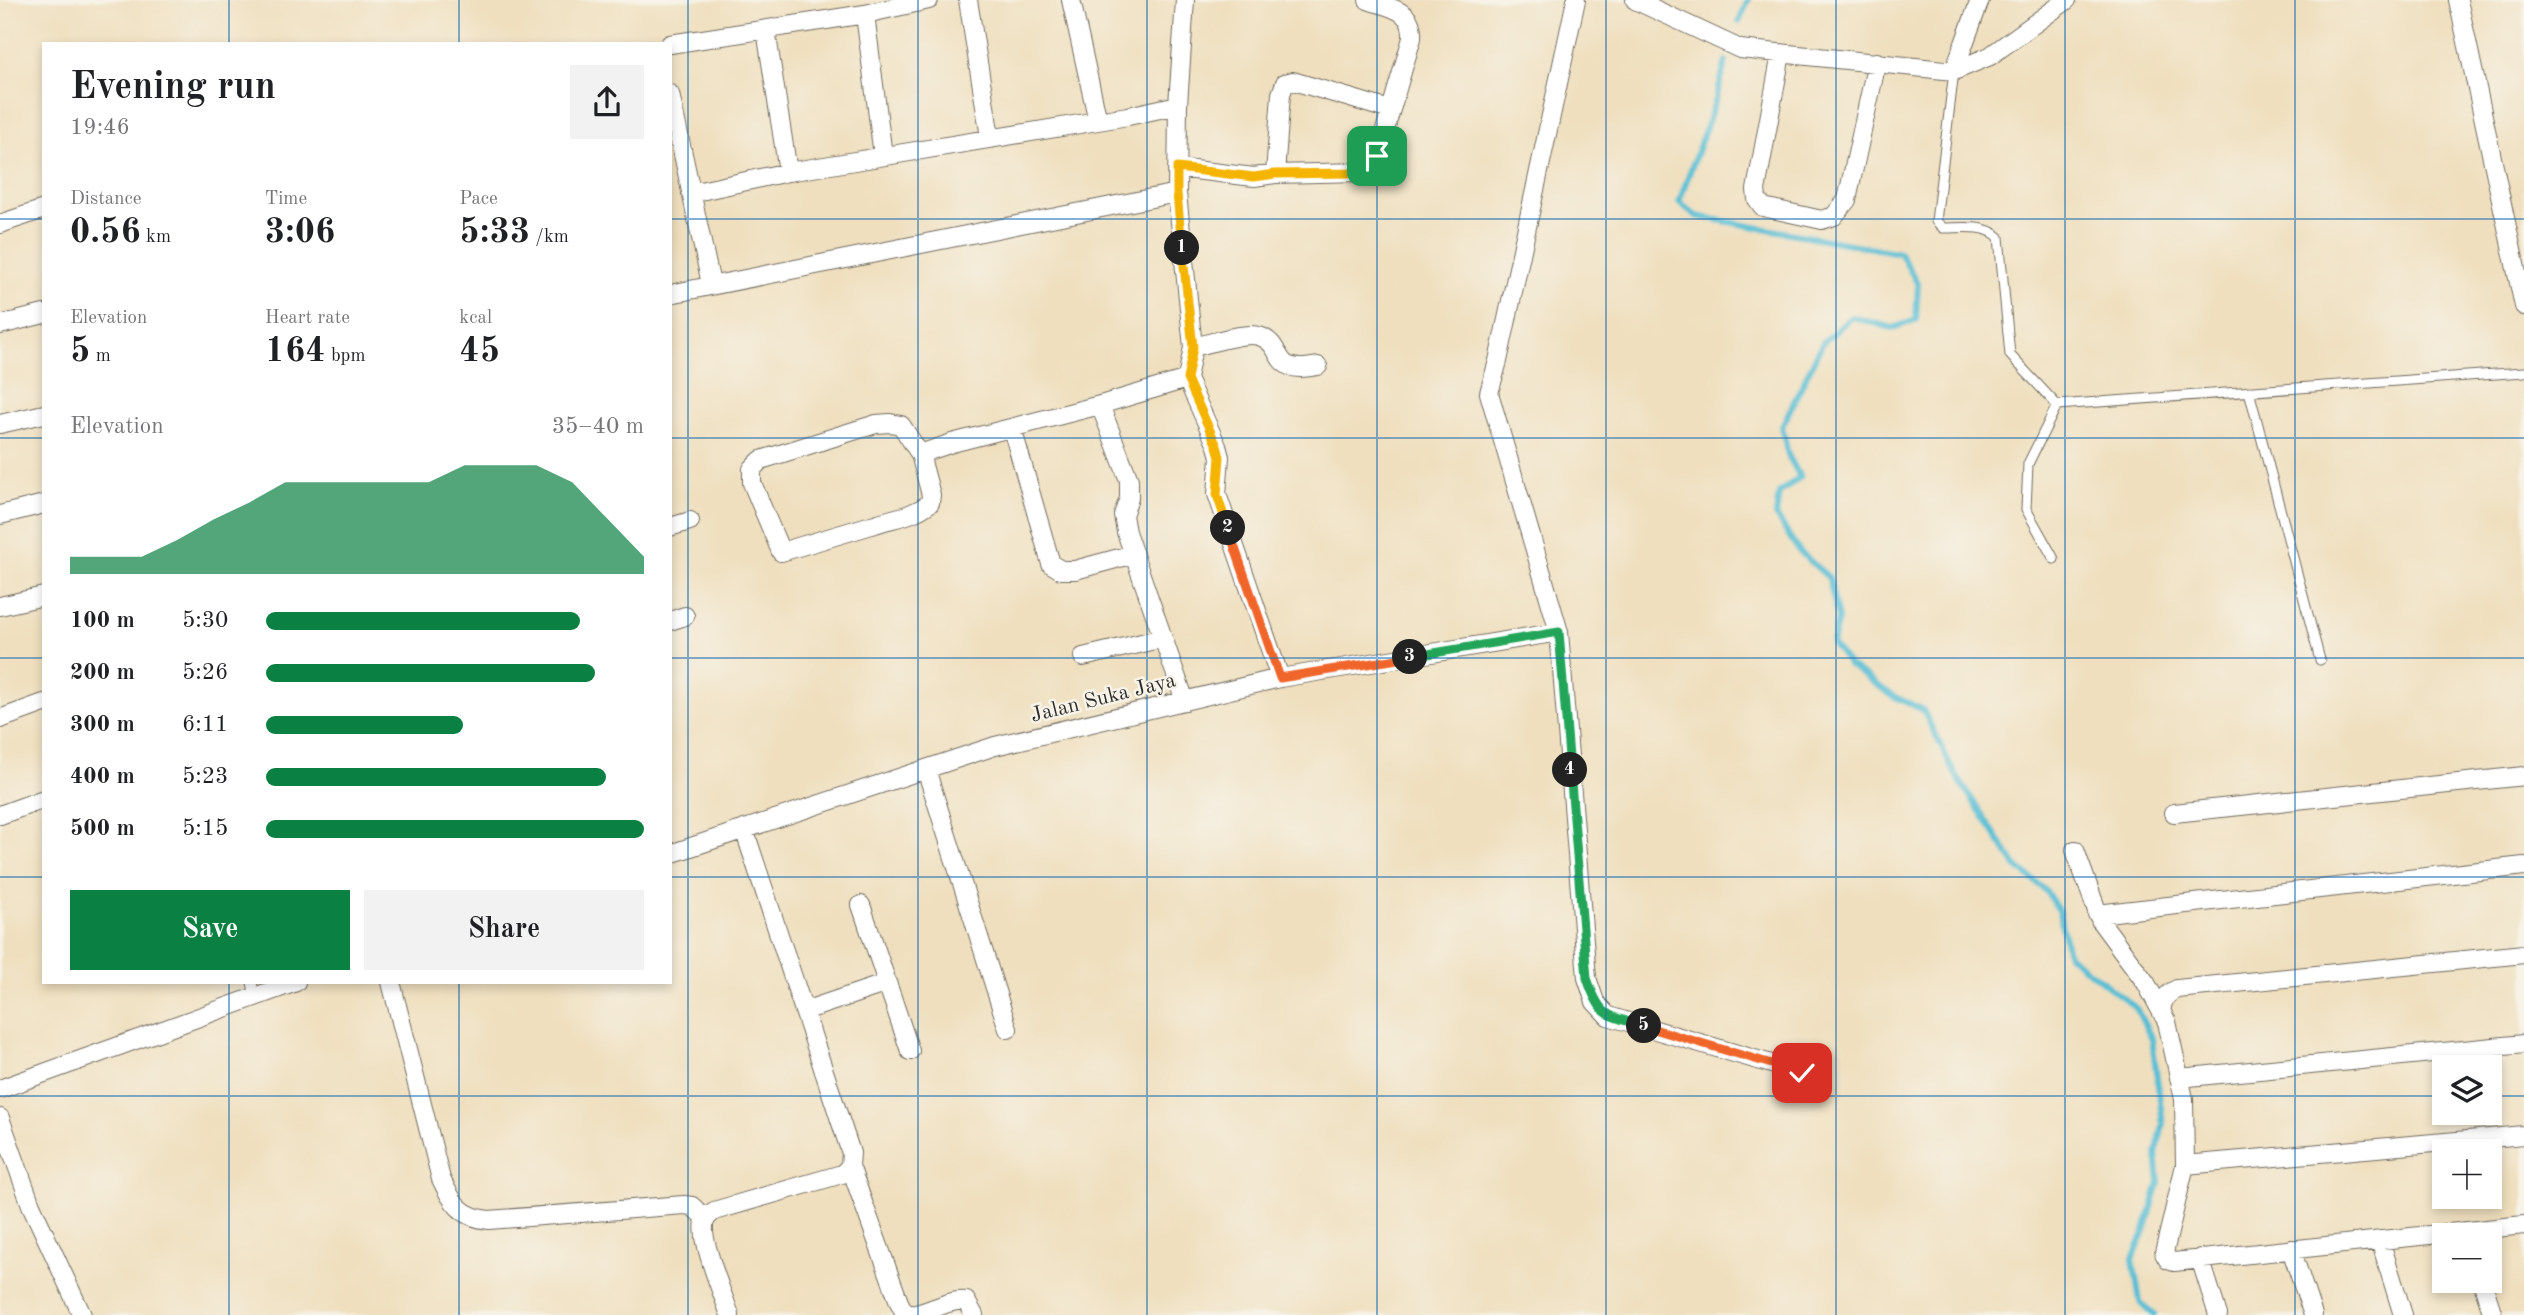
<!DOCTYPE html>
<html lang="en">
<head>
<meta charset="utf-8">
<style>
  :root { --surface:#fff; --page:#f2f2f2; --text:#202124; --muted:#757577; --accent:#0b8043 }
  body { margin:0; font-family:"Old Standard TT",serif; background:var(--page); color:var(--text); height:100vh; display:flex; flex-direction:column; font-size:26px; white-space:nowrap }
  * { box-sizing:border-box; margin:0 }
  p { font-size:23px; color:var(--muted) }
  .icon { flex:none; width:38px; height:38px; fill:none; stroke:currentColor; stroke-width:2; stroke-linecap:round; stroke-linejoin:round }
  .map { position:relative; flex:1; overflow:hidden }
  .side { position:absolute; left:42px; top:42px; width:630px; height:942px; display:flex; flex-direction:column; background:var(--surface); border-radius:0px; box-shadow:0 4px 10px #0003 }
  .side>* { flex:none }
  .fabs { position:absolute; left:2432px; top:1055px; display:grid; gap:14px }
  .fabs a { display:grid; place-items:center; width:70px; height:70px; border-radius:0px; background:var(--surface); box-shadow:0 4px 10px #0003; font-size:35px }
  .pin { position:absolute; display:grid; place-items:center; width:60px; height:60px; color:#fff; margin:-30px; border-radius:14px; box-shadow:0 4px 10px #0006 }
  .km { position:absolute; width:35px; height:35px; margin:-18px; border-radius:50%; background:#222; color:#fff; font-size:19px; line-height:35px; text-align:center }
  .round { display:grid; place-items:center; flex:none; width:74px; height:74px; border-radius:0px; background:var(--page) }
  .head { display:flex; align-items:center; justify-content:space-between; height:119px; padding:0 28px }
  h1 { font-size:38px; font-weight:700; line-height:52px }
  .stats { display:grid; grid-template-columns:repeat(3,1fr); gap:10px; height:119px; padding:7px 28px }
  .stats div { display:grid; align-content:center }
  .stats b { font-size:35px; font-weight:700 }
  .stats small { font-size:19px; font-weight:400 }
  .stats p { font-size:19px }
  .chart { height:196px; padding:14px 28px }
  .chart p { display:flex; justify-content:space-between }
  .chart svg { width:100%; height:126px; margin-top:7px; fill:var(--accent); opacity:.7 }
  .button { display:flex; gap:14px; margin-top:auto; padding:14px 28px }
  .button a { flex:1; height:80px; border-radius:0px; background:var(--accent); color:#fff; font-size:28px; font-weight:700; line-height:80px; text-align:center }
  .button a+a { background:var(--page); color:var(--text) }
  ul { padding:0 28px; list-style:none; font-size:23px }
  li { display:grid; grid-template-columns:112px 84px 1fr; align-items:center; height:52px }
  li i { height:18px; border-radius:9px; background:var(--accent) }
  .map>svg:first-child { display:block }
</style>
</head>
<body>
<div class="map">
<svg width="2524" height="1315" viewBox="0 0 2524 1315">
  <rect width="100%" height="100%" fill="#f7f3e8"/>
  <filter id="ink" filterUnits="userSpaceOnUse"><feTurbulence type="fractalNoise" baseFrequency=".0143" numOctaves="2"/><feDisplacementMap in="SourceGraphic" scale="14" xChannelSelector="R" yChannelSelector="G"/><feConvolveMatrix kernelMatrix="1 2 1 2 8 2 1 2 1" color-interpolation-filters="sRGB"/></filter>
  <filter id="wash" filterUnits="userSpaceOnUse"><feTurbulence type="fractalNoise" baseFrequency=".00686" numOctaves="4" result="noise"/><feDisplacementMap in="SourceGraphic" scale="28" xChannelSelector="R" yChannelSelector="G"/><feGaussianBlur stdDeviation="1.57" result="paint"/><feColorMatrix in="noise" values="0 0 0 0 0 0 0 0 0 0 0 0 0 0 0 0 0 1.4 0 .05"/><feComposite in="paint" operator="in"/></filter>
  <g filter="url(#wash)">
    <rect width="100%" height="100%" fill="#efdfbe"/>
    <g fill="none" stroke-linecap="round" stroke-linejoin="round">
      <path stroke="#56bed4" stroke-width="6" d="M1739 22 1748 0
        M1726 61 1716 99 1679 202 1696 216 1900 253 1918 284 1916 320 1893 328 1852 317 1823 342 1782 426 1788 455 1800 477 1779 493 1776 516 1799 551 1829 578 1838 619 1832 643 1849 665 1877 685 1893 696 1923 710 1954 772 2016 866 2046 891 2059 912 2068 955 2136 1008 2152 1039 2163 1124 2156 1154 2159 1183 2145 1231 2133 1259 2140 1302 2154 1315"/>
    </g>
  </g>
  <g filter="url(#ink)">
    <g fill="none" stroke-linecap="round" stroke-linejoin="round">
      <g stroke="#706a5e" stroke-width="11">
        <path id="service" d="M1954 71 1936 221 1943 228C1962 228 1985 224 1999 237L2010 355 2057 405
          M2249 391 2320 660
          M2054 559 2026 509 2028 464 2057 405 2524 372
          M252 982 255 997"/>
      </g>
      <g stroke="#706a5e" stroke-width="20">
        <path id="minor" d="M968 0 990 137
          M1071 0 1098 121
          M1576 0 1498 361 1489 393 1559 632 1587 978 1595 1002 1608 1016 1802 1073
          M1635 0 1740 49 1954 71 1990 56 2067 0
          M2458 0 2524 306
          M865 14 883 156
          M766 30 788 172
          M670 44 865 14 929 0
          M1781 54 1756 190 1757 199 1763 207 1822 220 1834 216 1847 200 1877 62
          M1954 71 1980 0
          M670 94 711 284
          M1177 168 1254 177 1275 174 1281 94 1285 83 1293 81 1390 110
          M1275 174 1362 172 1371 170 1375 164 1412 38C1414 9 1390 8 1368 0
          M691 193 788 172 1128 116 1178 105
          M0 224 44 209
          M670 294 1177 193
          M0 325 44 314
          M1193 347C1209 344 1244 331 1259 336 1287 345 1268 376 1318 366
          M1187 379 1217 446 1220 457 1217 494 1280 678
          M1100 405 1129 480V498L1123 515 1126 532 1185 701
          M0 424 44 414
          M1012 428 1051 564 1061 570H1075L1134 554
          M920 454 901 425 890 423 876 424 761 460 752 469V483L781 552C812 543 844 533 875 524 896 517 911 517 930 503L931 495 920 454 952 443 1100 405 1187 379 1193 347 1177 193 1178 105 1185 0
          M0 515 44 504
          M670 527 690 521
          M0 606 44 596
          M670 621 685 616
          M1083 657 1163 638
          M0 719 44 703
          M926 769 1008 1029
          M2174 813 2524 776
          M0 815 44 799
          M2075 850 2101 922 2146 983 2167 1022 2184 1099 2185 1165 2164 1253 2168 1260 2174 1262 2524 1225
          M670 854 995 746 1280 678 1559 632
          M861 905 910 1051
          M2097 914 2524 866
          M391 982 441 1179C453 1203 460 1217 489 1220L684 1205 692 1206 706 1219
          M804 1011 887 983
          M2161 1011C2163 999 2166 994 2177 989L2524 954
          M2179 1078 2524 1044
          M0 1089 296 982
          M0 1118 31 1205 82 1315
          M2185 1165 2524 1135
          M850 1166 899 1302 903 1310 910 1315
          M2380 1240 2403 1315
          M2291 1249 2313 1315
          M2200 1258 2218 1315
          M2482 1281 2493 1315
          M730 1315C724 1297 697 1234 706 1219 708 1216 711 1214 714 1211L842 1174 850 1166 851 1153 744 829
          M911 1315C929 1313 947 1299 966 1301L974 1315"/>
      </g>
      <use href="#service" stroke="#fff" stroke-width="9"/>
      <use href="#minor" stroke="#fff" stroke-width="18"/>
    </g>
  </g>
  <g fill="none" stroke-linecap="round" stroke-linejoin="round" filter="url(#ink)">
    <g stroke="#fff" stroke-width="14">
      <path id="split-1" d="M1182 248 1177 193V168L1254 177 1275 174 1349 173 1371 170 1376 164 1377 156"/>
    </g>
    <g stroke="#fff" stroke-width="14">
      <path id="split-2" d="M1182 248 1193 347 1187 379 1217 446 1220 457 1217 495 1228 528"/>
    </g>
    <g stroke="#fff" stroke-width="14">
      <path id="split-3" d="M1228 528 1280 678 1410 657"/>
    </g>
    <g stroke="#fff" stroke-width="14">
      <path id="split-4" d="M1410 657 1559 632 1570 770"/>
    </g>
    <g stroke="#fff" stroke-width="14">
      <path id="split-5" d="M1570 770 1587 978C1600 1017 1606 1015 1644 1026"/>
    </g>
    <g stroke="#fff" stroke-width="14">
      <path id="split-6" d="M1644 1026 1802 1073"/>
    </g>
    <use href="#split-1" stroke="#f5b400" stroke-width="9"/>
    <use href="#split-2" stroke="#f5b400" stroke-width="9"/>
    <use href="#split-3" stroke="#f0652b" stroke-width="9"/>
    <use href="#split-4" stroke="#22a559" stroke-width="9"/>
    <use href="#split-5" stroke="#22a559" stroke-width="9"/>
    <use href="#split-6" stroke="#f0652b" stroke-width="9"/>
  </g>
  <path fill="none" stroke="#1f6fb2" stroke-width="2" stroke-opacity="0.55" d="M229 0V44M459 0V44M688 0V1315M918 0V1315M1147 0V1315M1377 0V1315M1606 0V1315M1836 0V1315M2065 0V1315M2295 0V1315M0 219H44M670 219H2524M0 438H44M670 438H2524M0 658H44M670 658H2524M0 877H44M670 877H2524M229 982V1315M459 982V1315M0 1096H2445M2490 1096H2524"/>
  <g text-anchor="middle" stroke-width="5" stroke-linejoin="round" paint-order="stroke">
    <g font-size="21" fill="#2b2b2b" stroke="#f7f3e8">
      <text transform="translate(1103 697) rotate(-14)" y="7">Jalan Suka Jaya</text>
    </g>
  </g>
</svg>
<div class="fabs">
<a><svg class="icon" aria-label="layers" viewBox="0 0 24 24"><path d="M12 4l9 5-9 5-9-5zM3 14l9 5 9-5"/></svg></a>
<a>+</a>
<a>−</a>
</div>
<div class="pin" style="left:1377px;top:156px;background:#1e9e55"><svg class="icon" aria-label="arrive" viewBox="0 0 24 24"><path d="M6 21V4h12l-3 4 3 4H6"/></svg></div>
<div class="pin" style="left:1802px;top:1073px;background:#d93025"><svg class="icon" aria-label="check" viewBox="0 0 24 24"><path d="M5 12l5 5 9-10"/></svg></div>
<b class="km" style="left:1182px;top:248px">1</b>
<b class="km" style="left:1228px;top:528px">2</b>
<b class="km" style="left:1410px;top:657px">3</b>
<b class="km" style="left:1570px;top:770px">4</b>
<b class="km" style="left:1644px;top:1026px">5</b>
<section class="side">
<div class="head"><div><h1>Evening run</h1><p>19:46</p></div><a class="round"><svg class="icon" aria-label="share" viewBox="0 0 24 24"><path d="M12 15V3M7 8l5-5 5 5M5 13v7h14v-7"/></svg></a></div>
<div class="stats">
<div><p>Distance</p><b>0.56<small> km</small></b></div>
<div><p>Time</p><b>3:06</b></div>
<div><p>Pace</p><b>5:33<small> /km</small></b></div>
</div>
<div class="stats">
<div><p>Elevation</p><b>5<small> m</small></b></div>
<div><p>Heart rate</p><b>164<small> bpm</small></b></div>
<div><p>kcal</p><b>45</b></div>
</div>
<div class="chart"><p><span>Elevation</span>35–40 m</p>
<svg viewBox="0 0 160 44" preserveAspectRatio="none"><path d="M0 44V38L10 38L20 38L30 32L40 25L50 19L60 12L70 12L80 12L90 12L100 12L110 6L120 6L130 6L140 12L150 25L160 38V44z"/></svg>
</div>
<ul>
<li><b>100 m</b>5:30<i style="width:83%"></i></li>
<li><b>200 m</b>5:26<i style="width:87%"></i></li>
<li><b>300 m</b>6:11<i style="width:52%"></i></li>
<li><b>400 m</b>5:23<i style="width:90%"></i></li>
<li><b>500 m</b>5:15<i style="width:100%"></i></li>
</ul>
<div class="button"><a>Save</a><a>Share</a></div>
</section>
</div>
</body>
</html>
